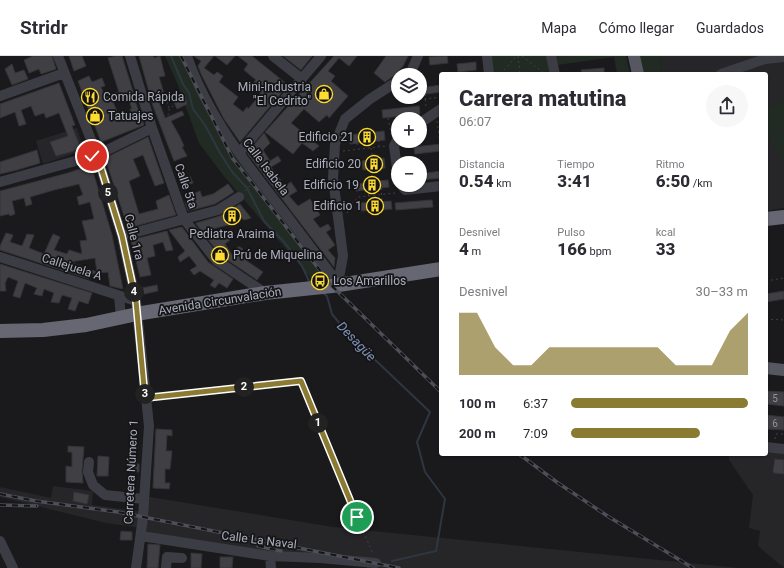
<!DOCTYPE html>
<html lang="es">
<head>
<meta charset="utf-8">
<style>
  :root { --surface:#fff; --page:#f7f7f7; --text:#2b2b33; --muted:#7c7c81; --line:#e1e1e2; --accent:#8a7a32 }
  body { margin:0; font-family:Roboto,sans-serif; background:var(--page); color:var(--text); height:100vh; display:flex; flex-direction:column; font-size:15px; white-space:nowrap }
  * { box-sizing:border-box; margin:0 }
  p { font-size:13px; color:var(--muted) }
  .icon { flex:none; width:22px; height:22px; fill:none; stroke:currentColor; stroke-width:2; stroke-linecap:round; stroke-linejoin:round }
  .map { position:relative; flex:1; overflow:hidden }
  .sheet { position:absolute; left:439px; top:16px; width:329px; height:384px; display:flex; flex-direction:column; background:var(--surface); border-radius:4px; box-shadow:0 1px 3px #0004 }
  .sheet>* { flex:none }
  .fabs { position:absolute; left:391px; top:12px; display:grid; gap:8px }
  .fabs a { display:grid; place-items:center; width:36px; height:36px; border-radius:50%; background:var(--surface); box-shadow:0 1px 3px #0004; font-size:20px }
  .pin { position:absolute; display:grid; place-items:center; width:34px; height:34px; color:#fff; margin:-17px; border:2px solid #fff; border-radius:50%; box-shadow:0 1px 4px #0007 }
  .km { position:absolute; width:20px; height:20px; margin:-10px; border-radius:50%; background:#222; color:#fff; font-size:11px; line-height:20px; text-align:center }
  .round { display:grid; place-items:center; flex:none; width:42px; height:42px; border-radius:21px; background:var(--page) }
  .summary { display:flex; align-items:center; justify-content:space-between; height:68px; padding:0 20px }
  h1 { font-size:22px; font-weight:800; line-height:30px }
  .metrics { display:grid; grid-template-columns:repeat(3,1fr); gap:6px; height:68px; padding:4px 20px }
  .metrics div { display:grid; align-content:center }
  .metrics b { font-size:17px; font-weight:800 }
  .metrics small { font-size:11px; font-weight:400 }
  .metrics p { font-size:11px }
  .chart { height:112px; padding:8px 20px }
  .chart p { display:flex; justify-content:space-between }
  .chart svg { width:100%; height:72px; margin-top:4px; fill:var(--accent); opacity:.7 }
  ul { padding:0 20px; list-style:none; font-size:13px }
  li { display:grid; grid-template-columns:64px 48px 1fr; align-items:center; height:30px }
  li i { height:10px; border-radius:5px; background:var(--accent) }
  header { display:flex; align-items:center; gap:24px; box-sizing:border-box; height:56px; padding:0 20px; background:var(--surface); border-bottom:1px solid var(--line) }
  header strong { font-size:19px }
  nav { display:flex; gap:22px; margin-inline-start:auto; font-size:14px }
  .map>svg:first-child { display:block }
</style>
</head>
<body>
<header>
<strong>Stridr</strong>
<nav><a>Mapa</a><a>Cómo llegar</a><a>Guardados</a></nav>
</header>
<div class="map">
<svg width="784" height="512" viewBox="0 0 784 512">
  <rect width="100%" height="100%" fill="#1a1a1c"/>
  <path fill="#262629" d="M659 0H784V152L766 155V18H662Z
    M77 72 84 94 43 108 36 85Z
    M766 391 784 393V512L758 490 760 475 749 472 753 439 729 404V398H766Z
    M53 430 93 435 92 449 144 456V440L333 471 739 512H367L364 506 141 479 142 472 106 467 0 441V431L51 442Z"/>
  <path fill="#212b24" d="M165 0H183L193 23 334 226 315 227 223 119 199 87 178 29Z
    M491 0H547L551 18H493Z
    M555 0H626L630 18H617L614 1 557 9Z
    M640 0H659L662 18H644Z
    M784 44V110L766 75V52Z"/>
  <g fill="none" stroke-linecap="round" stroke-linejoin="round">
    <path stroke="#2e3642" stroke-width="2" d="M171 0 183 28 189 37 193 53 205 69 220 97 233 117 247 132 264 165 285 187 302 210 310 227
      M323 237 327 240 332 258 349 279 430 356 417 386 425 416 445 443 436 495 392 505"/>
  </g>
  <path fill="#3f3f44" stroke="#343438" fill-rule="evenodd" d="M33 0H52L56 13 41 18 39 13 29 17 24 4Z
    M69 0H82L86 10 74 15Z
    M116 0H122L136 45H135L144 69 101 86 78 25 89 20 92 26 102 22 105 30 101 31 105 41 119 36 108 2ZM128 41 132 53H130L131 56 119 60 113 46Z
    M139 0H153L154 2 160 0 165 20 159 21 165 41 158 43 165 62 182 55 184 59 171 65 180 81 184 90 182 91 187 100 174 105 153 50Z
    M194 0H214L204 12 214 19 217 16 223 20 219 26 238 41 233 48 243 56 247 51 248 53 261 38 251 29 256 24 244 14 248 8 238 0H252L288 29 240 86 224 63 202 20 198 10 201 5Z
    M215 0H235L227 9Z
    M283 0H312L301 14Z
    M334 0H357L349 10 339 2 328 15 335 20 331 25 348 40 329 62 327 59 319 66 304 53 291 67 319 90 313 95 302 87 293 98 265 76Z
    M386 0H408L403 10 396 18 385 26 374 17Z
    M447 0 448 7 430 9 429 1Z
    M476 6V14L458 16 457 8Z
    M12 8 15 17 24 14 28 23 12 29 5 13Z
    M604 12V18H582L581 14Z
    M59 27 75 69 72 70 81 93 56 100 50 86 68 80 59 57 46 62 44 57 35 60 31 50 21 54 26 68 19 70 15 56 0 62V48Z
    M441 29V36L420 39V32Z
    M184 37 187 48 177 53 172 41Z
    M419 50 420 58 383 62 382 54Z
    M384 75 385 84 350 88 349 79Z
    M264 77 270 87 263 94 270 105 278 100 281 105 271 111 285 130 291 126 297 135 289 140 298 150 310 143 320 159 313 163 320 172 328 168 331 173 326 176 335 189 328 194 335 202 334 211 247 97Z
    M148 81 164 127 155 130 143 99 133 103 140 120 129 125 139 158 158 153 156 145 169 139 176 159 128 172 105 102Z
    M441 88V95L415 98 414 91Z
    M37 94 40 107 17 114 0 118V106Z
    M384 102 385 112 363 114 362 105Z
    M91 109 112 179 123 233 110 230 108 216 91 218 89 223 0 194V190L6 177 13 179 10 186 22 190 27 178 34 179 29 192 44 198 53 178 60 181 54 194 67 198 69 194 82 198 80 185 87 184 82 165 94 163 90 146 79 149 77 141 83 139 79 128 54 134 30 141 32 148 26 150 24 142 12 145 15 158 10 160 9 158 0 160V135L68 117ZM95 202 97 216 70 206Z
    M441 115V122L420 124V118Z
    M190 120 193 127 182 131 179 124Z
    M388 124 389 131 356 135 355 128Z
    M228 128 234 136 215 148 188 155 185 146 195 143 193 138 200 135 202 141 213 138Z
    M432 144 433 151 396 154 395 147Z
    M391 145 392 153 360 155 359 147Z
    M240 148 251 162 244 164 242 162 232 168 212 173 220 184 227 180 230 184 225 188 232 199 238 191H240L243 193 242 194 251 200 247 205 263 216 257 224 220 199 197 169 196 167 220 160Z
    M182 171 208 206 233 223 227 232 219 227 215 232 210 229 214 224 200 215 194 219 190 214 197 210 189 200 180 206 178 201 185 195 169 174Z
    M167 175 173 194 166 195 163 186 153 189 155 200 147 202 151 219 140 221 131 184Z
    M0 208 92 237 88 248 79 245 75 255 68 253 72 242 62 239 59 247 51 246 54 237 44 233 42 240 34 238 37 232 25 227 20 242 13 240 18 225 8 221 5 227 6 235H0Z
    M157 229 158 235 144 238 142 232Z
    M784 235V243L766 246V238Z
    M766 335 784 336V350L766 348Z
    M766 359 784 361V374L766 373Z
    M156 373 172 374V380L167 379 166 395H172L170 413H165V427H170L169 433 153 432Z
    M68 390 84 391 82 415 83 427 66 426V410L72 411V396H68Z
    M98 400 109 401 108 420H97Z
    M775 403 784 404V418L774 417 773 415Z
    M128 407 139 408V416L128 415Z
    M74 436 89 439 87 448 73 445Z
    M121 475 132 476V484H120Z
    M148 488 160 489 158 512H147Z
    M191 497 202 498 201 512H191Z
    M220 501H233L232 512H220Z"/>
  <g fill="none" stroke-linecap="round" stroke-linejoin="round">
    <path stroke="#404149" stroke-width="1" stroke-dasharray="2 3" stroke-linecap="butt" d="M518 0 520 18
      M522 0 545 18
      M501 18 516 0
      M393 38 400 46 441 41
      M425 38 426 52
      M173 44 167 47 169 52 175 49
      M158 62 169 58V52
      M388 62 391 77
      M437 65 440 88
      M420 82 421 91
      M379 84V90
      M357 87V92
      M371 92 373 103
      M343 95 386 90
      M381 132 382 145
      M368 133 369 146
      M245 135 251 129
      M347 157 350 149 359 141 395 137
      M766 225 784 222
      M766 263 784 264
      M155 341 301 325 373 498
      M775 383 776 378H784"/>
    <path stroke="#3c3c44" stroke-width="10" d="M58 0 97 99 122 180 136 245 149 370 143 461 136 512
      M130 0 152 72 184 163 216 204 265 237
      M187 0C208 62 251 114 291 165 307 186 322 207 339 228
      M273 0 302 23
      M487 0 489 18
      M551 0 555 18
      M721 18 765 3 784 1
      M408 19 410 18 418 0
      M0 40 64 17
      M420 67 441 53
      M398 82 394 90 398 119
      M240 96 321 0
      M0 126 97 99 152 72
      M401 129 405 134 441 130
      M122 180 218 154 239 141
      M0 201 136 245
      M338 227 343 200 333 122 335 88 345 63 370 43 398 25
      M119 240 121 261
      M766 391 784 393
      M89 406 88 416 93 429 105 439 144 443
      M141 480 270 500 320 502 376 507
      M0 485 13 512
      M270 500 271 512
      M166 512 167 501 182 502"/>
    <path stroke="#565761" stroke-width="12" d="M634 0 638 18
      M766 312 784 314"/>
    <path stroke="#666773" stroke-width="14" d="M766 163 784 161
      M0 275 43 274 86 269 142 257 265 237 332 230 441 213"/>
    <g stroke="#4d4e57" stroke-width="3.5">
      <path id="rail" d="M181 0 233 103 253 128 332 230 441 336
        M519 398 558 427 609 461 693 512
        M0 438 36 445 118 456 399 512
        M0 449 37 450
        M258 490 281 495"/>
    </g>
    <use href="#rail" stroke="#151517" stroke-width="2" stroke-dasharray="6" stroke-linecap="butt"/>
  </g>
  <g fill="none" stroke-linecap="round" stroke-linejoin="round">
    <g stroke="#fff" stroke-width="8">
      <path id="route" d="M92 100 97 99 122 180 136 245 145 342 301 325 357 461"/>
    </g>
    <use href="#route" stroke="#8a7a32" stroke-width="5"/>
  </g>
  <defs>
    <g id="shop-ring" transform="scale(0.9)"><circle r="9.5" fill="#151517" stroke="#fddb30" stroke-width="1.5"/><path d="M-5-2.5h2.3a2.7 3.5 0 0 1 5.4 0H5L5.5 6h-11ZM-1.5-2.5h3a1.5 2.3 0 0 0-3 0Z" fill="#fddb30"/></g>
    <g id="restaurant-ring" transform="scale(0.9)"><circle r="9.5" fill="#151517" stroke="#fddb30" stroke-width="1.5"/><path d="M-5-6h1v4h1v-4h1v4h1v-4h1v5L-1.5 .5V6h-2V.5L-5-1ZM5-6V6H3V1.5H1.5Q1.5-4 5-6Z" fill="#fddb30"/></g>
    <g id="building-ring" transform="scale(0.9)"><circle r="9.5" fill="#151517" stroke="#fddb30" stroke-width="1.5"/><path d="M-4-6H4V6H1V3H-1V6H-4ZM-2.5-4.3h1.7v1.8h-1.7ZM.8-4.3h1.7v1.8H.8ZM-2.5-1h1.7V.8h-1.7ZM.8-1h1.7V.8H.8Z" fill="#fddb30"/></g>
    <g id="bus-ring" transform="scale(0.9)"><circle r="9.5" fill="#151517" stroke="#fddb30" stroke-width="1.5"/><path d="M-5-6H5V4H4V6H2V4H-2V6H-4V4H-5ZM-3.5-4V0h7V-4ZM-3.5 1.2v1.5H-2V1.2ZM2 1.2v1.5H3.5V1.2Z" fill="#fddb30"/></g>
  </defs>
  <g fill-rule="evenodd">
    <use href="#shop-ring" x="324" y="38"/>
    <use href="#restaurant-ring" x="90" y="41"/>
    <use href="#shop-ring" x="95" y="60"/>
    <use href="#building-ring" x="367" y="81"/>
    <use href="#building-ring" x="374" y="108"/>
    <use href="#building-ring" x="372" y="129"/>
    <use href="#building-ring" x="375" y="150"/>
    <use href="#building-ring" x="232" y="160"/>
    <use href="#shop-ring" x="220" y="199"/>
    <use href="#bus-ring" x="320" y="225"/>
  </g>
  <g text-anchor="middle" stroke-width="3.5" stroke-linejoin="round" paint-order="stroke">
    <g font-size="10" fill="#90929e">
      <text x="775" y="346">5</text>
      <text x="775" y="371">6</text>
    </g>
    <g font-size="12" fill="#abaebc" stroke="#151517" text-anchor="end">
      <text x="311" y="35">Mini-Industria<tspan x="311" dy="14">"El Cedrito"</tspan></text>
      <text x="103" y="45" text-anchor="start">Comida Rápida</text>
      <text x="108" y="64" text-anchor="start">Tatuajes</text>
      <text x="354" y="85">Edificio 21</text>
      <text x="361" y="112">Edificio 20</text>
      <text x="359" y="133">Edificio 19</text>
      <text x="362" y="154">Edificio 1</text>
      <text x="232" y="182" text-anchor="middle">Pediatra Araima</text>
      <text x="233" y="203" text-anchor="start">Prú de Miquelina</text>
      <text x="333" y="229" text-anchor="start">Los Amarillos</text>
    </g>
    <g font-size="12" fill="#abaebc" stroke="#151517">
      <text transform="translate(266 111) rotate(53)" y="4">Calle Isabela</text>
      <text transform="translate(186 130) rotate(71)" y="4">Calle 5ta</text>
      <text transform="translate(134 181) rotate(76)" y="4">Calle 1ra</text>
      <text transform="translate(72 211) rotate(18)" y="4">Callejuela A</text>
      <text transform="translate(220 245) rotate(-9)" y="4">Avenida Circunvalación</text>
      <text transform="translate(131 416) rotate(-87)" y="4">Carretera Número 1</text>
      <text transform="translate(259 484) rotate(7)" y="4">Calle La Naval</text>
    </g>
    <g font-size="13" font-style="italic" fill="#8195b9" stroke="#151517">
      <text transform="translate(357 285) rotate(46)" y="5">Desagüe</text>
    </g>
  </g>
</svg>
<div class="fabs">
<a><svg class="icon" aria-label="layers" viewBox="0 0 24 24"><path d="M12 4l9 5-9 5-9-5zM3 14l9 5 9-5"/></svg></a>
<a>+</a>
<a>−</a>
</div>
<div class="pin" style="left:357px;top:461px;background:#1e9e55"><svg class="icon" aria-label="arrive" viewBox="0 0 24 24"><path d="M6 21V4h12l-3 4 3 4H6"/></svg></div>
<div class="pin" style="left:92px;top:100px;background:#d93025"><svg class="icon" aria-label="check" viewBox="0 0 24 24"><path d="M5 12l5 5 9-10"/></svg></div>
<b class="km" style="left:318px;top:367px">1</b>
<b class="km" style="left:244px;top:331px">2</b>
<b class="km" style="left:145px;top:338px">3</b>
<b class="km" style="left:134px;top:236px">4</b>
<b class="km" style="left:108px;top:137px">5</b>
<section class="sheet">
<div class="summary"><div><h1>Carrera matutina</h1><p>06:07</p></div><a class="round"><svg class="icon" aria-label="share" viewBox="0 0 24 24"><path d="M12 15V3M7 8l5-5 5 5M5 13v7h14v-7"/></svg></a></div>
<div class="metrics">
<div><p>Distancia</p><b>0.54<small> km</small></b></div>
<div><p>Tiempo</p><b>3:41</b></div>
<div><p>Ritmo</p><b>6:50<small> /km</small></b></div>
</div>
<div class="metrics">
<div><p>Desnivel</p><b>4<small> m</small></b></div>
<div><p>Pulso</p><b>166<small> bpm</small></b></div>
<div><p>kcal</p><b>33</b></div>
</div>
<div class="chart"><p><span>Desnivel</span>30–33 m</p>
<svg viewBox="0 0 160 44" preserveAspectRatio="none"><path d="M0 44V6L10 6L20 27L30 38L40 38L50 27L60 27L70 27L80 27L90 27L100 27L110 27L120 38L130 38L140 38L150 17L160 6V44z"/></svg>
</div>
<ul>
<li><b>100 m</b>6:37<i style="width:100%"></i></li>
<li><b>200 m</b>7:09<i style="width:73%"></i></li>
</ul>
</section>
</div>
</body>
</html>
